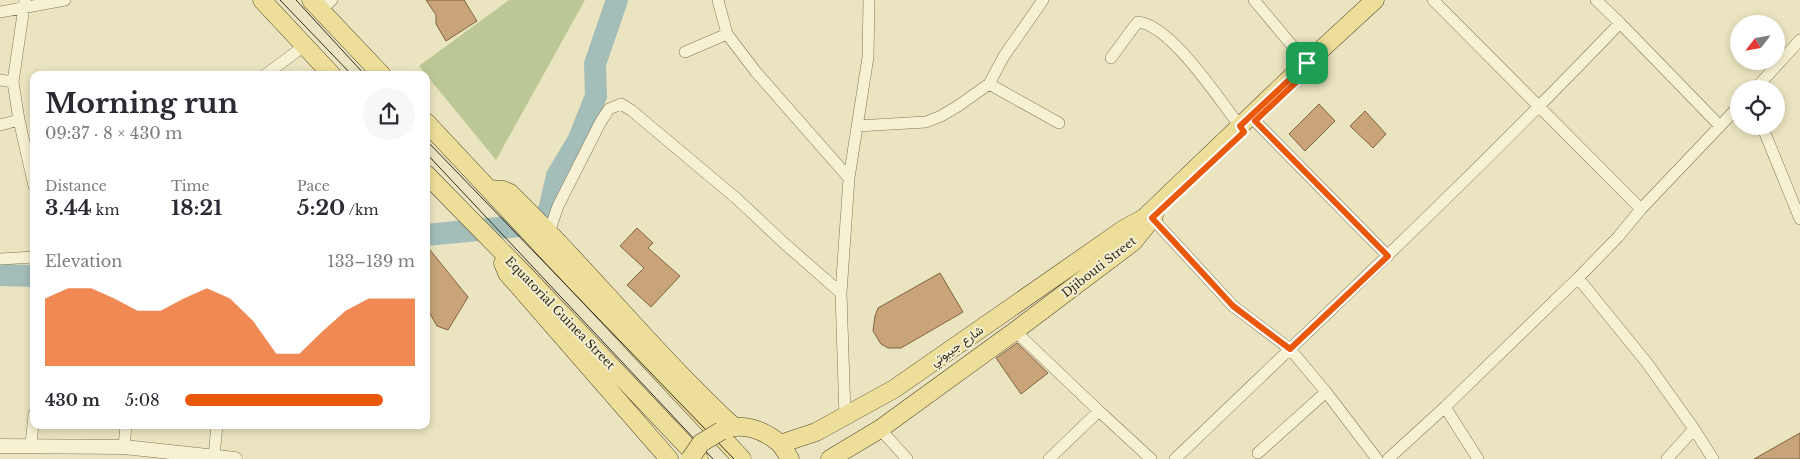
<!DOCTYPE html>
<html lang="en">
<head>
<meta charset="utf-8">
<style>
  :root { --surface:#fff; --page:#f7f7f7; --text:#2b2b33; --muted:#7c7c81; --accent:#ea580c }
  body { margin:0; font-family:"Libre Baskerville",Vazirmatn,serif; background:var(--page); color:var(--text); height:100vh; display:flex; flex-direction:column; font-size:19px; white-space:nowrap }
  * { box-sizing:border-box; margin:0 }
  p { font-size:16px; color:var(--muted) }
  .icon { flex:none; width:28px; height:28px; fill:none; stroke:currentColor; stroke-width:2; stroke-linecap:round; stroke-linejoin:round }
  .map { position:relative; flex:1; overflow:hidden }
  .sheet { position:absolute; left:30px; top:71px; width:400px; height:358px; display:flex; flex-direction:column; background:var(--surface); border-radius:10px; box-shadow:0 2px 8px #0003 }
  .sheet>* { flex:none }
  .needle { width:32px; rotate:239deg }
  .tools { position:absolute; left:1730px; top:15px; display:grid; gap:10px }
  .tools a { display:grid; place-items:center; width:55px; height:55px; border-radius:50%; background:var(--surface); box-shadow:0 2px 8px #0003; font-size:25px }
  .pin { position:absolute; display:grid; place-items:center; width:42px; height:42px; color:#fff; margin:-21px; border-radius:10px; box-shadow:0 2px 8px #0006 }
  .round { display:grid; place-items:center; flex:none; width:52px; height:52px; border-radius:26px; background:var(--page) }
  .overview { display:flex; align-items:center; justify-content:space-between; height:85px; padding:0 15px }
  h1 { font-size:28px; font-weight:800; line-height:38px }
  .figures { display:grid; grid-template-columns:repeat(3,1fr); gap:8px; height:85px; padding:5px 15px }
  .figures div { display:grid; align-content:center }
  .figures b { font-size:21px; font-weight:800 }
  .figures small { font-size:14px; font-weight:400 }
  .figures p { font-size:14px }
  .chart { height:140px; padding:10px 15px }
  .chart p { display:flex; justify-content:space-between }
  .chart svg { width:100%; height:90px; margin-top:5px; fill:var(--accent); opacity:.7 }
  ul { padding:0 15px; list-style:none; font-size:16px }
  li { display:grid; grid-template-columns:80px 60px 1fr; align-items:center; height:38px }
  li i { height:12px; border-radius:6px; background:var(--accent) }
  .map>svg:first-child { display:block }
</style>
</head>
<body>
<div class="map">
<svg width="1800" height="459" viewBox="0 0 1800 459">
  <rect width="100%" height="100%" fill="#ebe4c0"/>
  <path fill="#bbc895" d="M509 0H585L496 160 419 66Z"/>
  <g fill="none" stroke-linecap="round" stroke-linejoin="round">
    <path stroke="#a3bdb9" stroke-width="22" d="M426 235 540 224 549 210 557 176 578 141 596 96 595 64 617 0
      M0 275 34 276"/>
  </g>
  <path fill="#c8a478" stroke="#816340" d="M426 0H464L477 21 446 41 436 24V15Z
    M1319 104 1335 121 1305 151 1289 134Z
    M1365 111 1386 134 1373 148 1350 126Z
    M637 228 653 243 648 248 680 276 651 307 627 285 644 268 620 246Z
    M426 245 468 297 448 330 437 326 429 312 426 299Z
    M940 273 963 312 901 348H888L881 344 873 331 875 316 878 308Z
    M1017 343 1048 373 1021 394 996 358Z
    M1800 433V459H1754Z"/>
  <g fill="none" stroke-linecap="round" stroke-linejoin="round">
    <g stroke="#837559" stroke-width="12">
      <path id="minor" d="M25 0 13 82 19 120 34 186
        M718 0 727 34 756 72 849 178
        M1254 0 1310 67
        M1433 0 1641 209
        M321 10 332 0
        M0 12 65 0
        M1620 23 1720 126
        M685 52 727 34
        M1111 58 1133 28 1138 22C1172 25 1221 103 1243 130
        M265 75 304 46
        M0 80 13 82
        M989 84 1059 123
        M1755 89 1800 40
        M1255 121 1388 256
        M0 125 19 120
        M857 126 926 122 941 116 958 106 989 84 1004 56 1043 0
        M1762 126 1800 219
        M1152 218 1233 306 1290 349 1326 392 1377 459
        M549 232 558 206 600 123 609 109 621 104 631 110 736 198 785 244 841 293
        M0 259 34 257
        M1578 278 1647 363 1694 429 1667 459
        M1015 331 1099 411
        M1445 407 1478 459
        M845 417 841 293 849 178 868 57 869 0
        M880 429 907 459
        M1694 429 1713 459
        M31 445 34 414
        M124 447 126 425
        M1258 453 1326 392
        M214 456 217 425
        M1049 459 1099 411 1151 459
        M1175 459C1325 315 1476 174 1620 23L1596 0
        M1388 459 1445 407 1578 278 1618 237 1641 209 1739 106"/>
    </g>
    <g stroke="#837559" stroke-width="15">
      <path id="tertiary" d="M0 446 124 447 235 459"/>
    </g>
    <g stroke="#51432d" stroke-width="19">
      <path id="primary" d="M262 0 332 75
        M311 0 382 75
        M426 122 742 459
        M426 174 524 274 699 459
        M489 189 503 190 510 193C587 268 654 353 733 426
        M503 263 507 273 669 459
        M724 430C742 422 764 430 779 443 783 447 787 454 790 459
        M780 444 816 432 894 389 1124 229 1144 218 1287 81 1375 0
        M830 459 880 429 1015 331 1133 242 1154 216"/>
    </g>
    <use href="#minor" stroke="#f7f1d3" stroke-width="11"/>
    <use href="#tertiary" stroke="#f7f1d3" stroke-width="14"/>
    <use href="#primary" stroke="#edde99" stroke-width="18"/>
    <path stroke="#342b1d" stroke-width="1" d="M280 0 352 75
      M296 0 365 75
      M426 140 734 459
      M426 153 713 459"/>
    <g stroke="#51432d" stroke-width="19" stroke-linecap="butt">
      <path id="primary-bridge" d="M690 459 701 443 721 431"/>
    </g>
    <use href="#primary-bridge" stroke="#edde99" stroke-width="18"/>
  </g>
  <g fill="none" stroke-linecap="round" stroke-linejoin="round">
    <g stroke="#fff" stroke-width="10">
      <path id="route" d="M1307 63 1311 68 1255 121 1388 256 1290 349 1233 306 1152 218 1244 132 1240 126Z"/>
    </g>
    <use href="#route" stroke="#ea580c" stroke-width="6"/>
  </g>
  <g text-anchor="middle" stroke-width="4" stroke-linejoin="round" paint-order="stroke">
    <g font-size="12" fill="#342b1d" stroke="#f3eecf">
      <text transform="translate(1099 267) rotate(-38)" y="4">Djibouti Street</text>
      <text transform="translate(560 313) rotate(46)" y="4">Equatorial Guinea Street</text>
      <text transform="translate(957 346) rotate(-35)" y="4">شارع جيبوتي</text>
    </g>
  </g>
</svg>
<div class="tools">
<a><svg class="needle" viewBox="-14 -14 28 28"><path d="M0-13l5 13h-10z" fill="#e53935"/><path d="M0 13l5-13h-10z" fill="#7c7c81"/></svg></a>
<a><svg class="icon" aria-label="locate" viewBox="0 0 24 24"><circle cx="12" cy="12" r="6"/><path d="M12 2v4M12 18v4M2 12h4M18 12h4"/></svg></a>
</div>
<div class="pin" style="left:1307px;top:63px;background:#1e9e55"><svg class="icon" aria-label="arrive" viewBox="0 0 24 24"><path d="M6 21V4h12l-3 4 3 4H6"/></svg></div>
<section class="sheet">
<div class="overview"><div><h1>Morning run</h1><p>09:37 · 8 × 430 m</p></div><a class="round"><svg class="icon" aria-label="share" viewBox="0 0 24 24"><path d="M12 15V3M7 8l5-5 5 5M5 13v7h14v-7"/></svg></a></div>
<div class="figures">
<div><p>Distance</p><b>3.44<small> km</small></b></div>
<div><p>Time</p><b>18:21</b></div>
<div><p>Pace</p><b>5:20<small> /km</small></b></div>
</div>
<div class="chart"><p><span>Elevation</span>133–139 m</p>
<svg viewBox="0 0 160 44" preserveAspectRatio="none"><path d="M0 44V11L10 6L20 6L30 11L40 17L50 17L60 11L70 6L80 11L90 22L100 38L110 38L120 27L130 17L140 11L150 11L160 11V44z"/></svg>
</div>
<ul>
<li><b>430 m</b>5:08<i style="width:86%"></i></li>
</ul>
</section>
</div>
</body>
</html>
